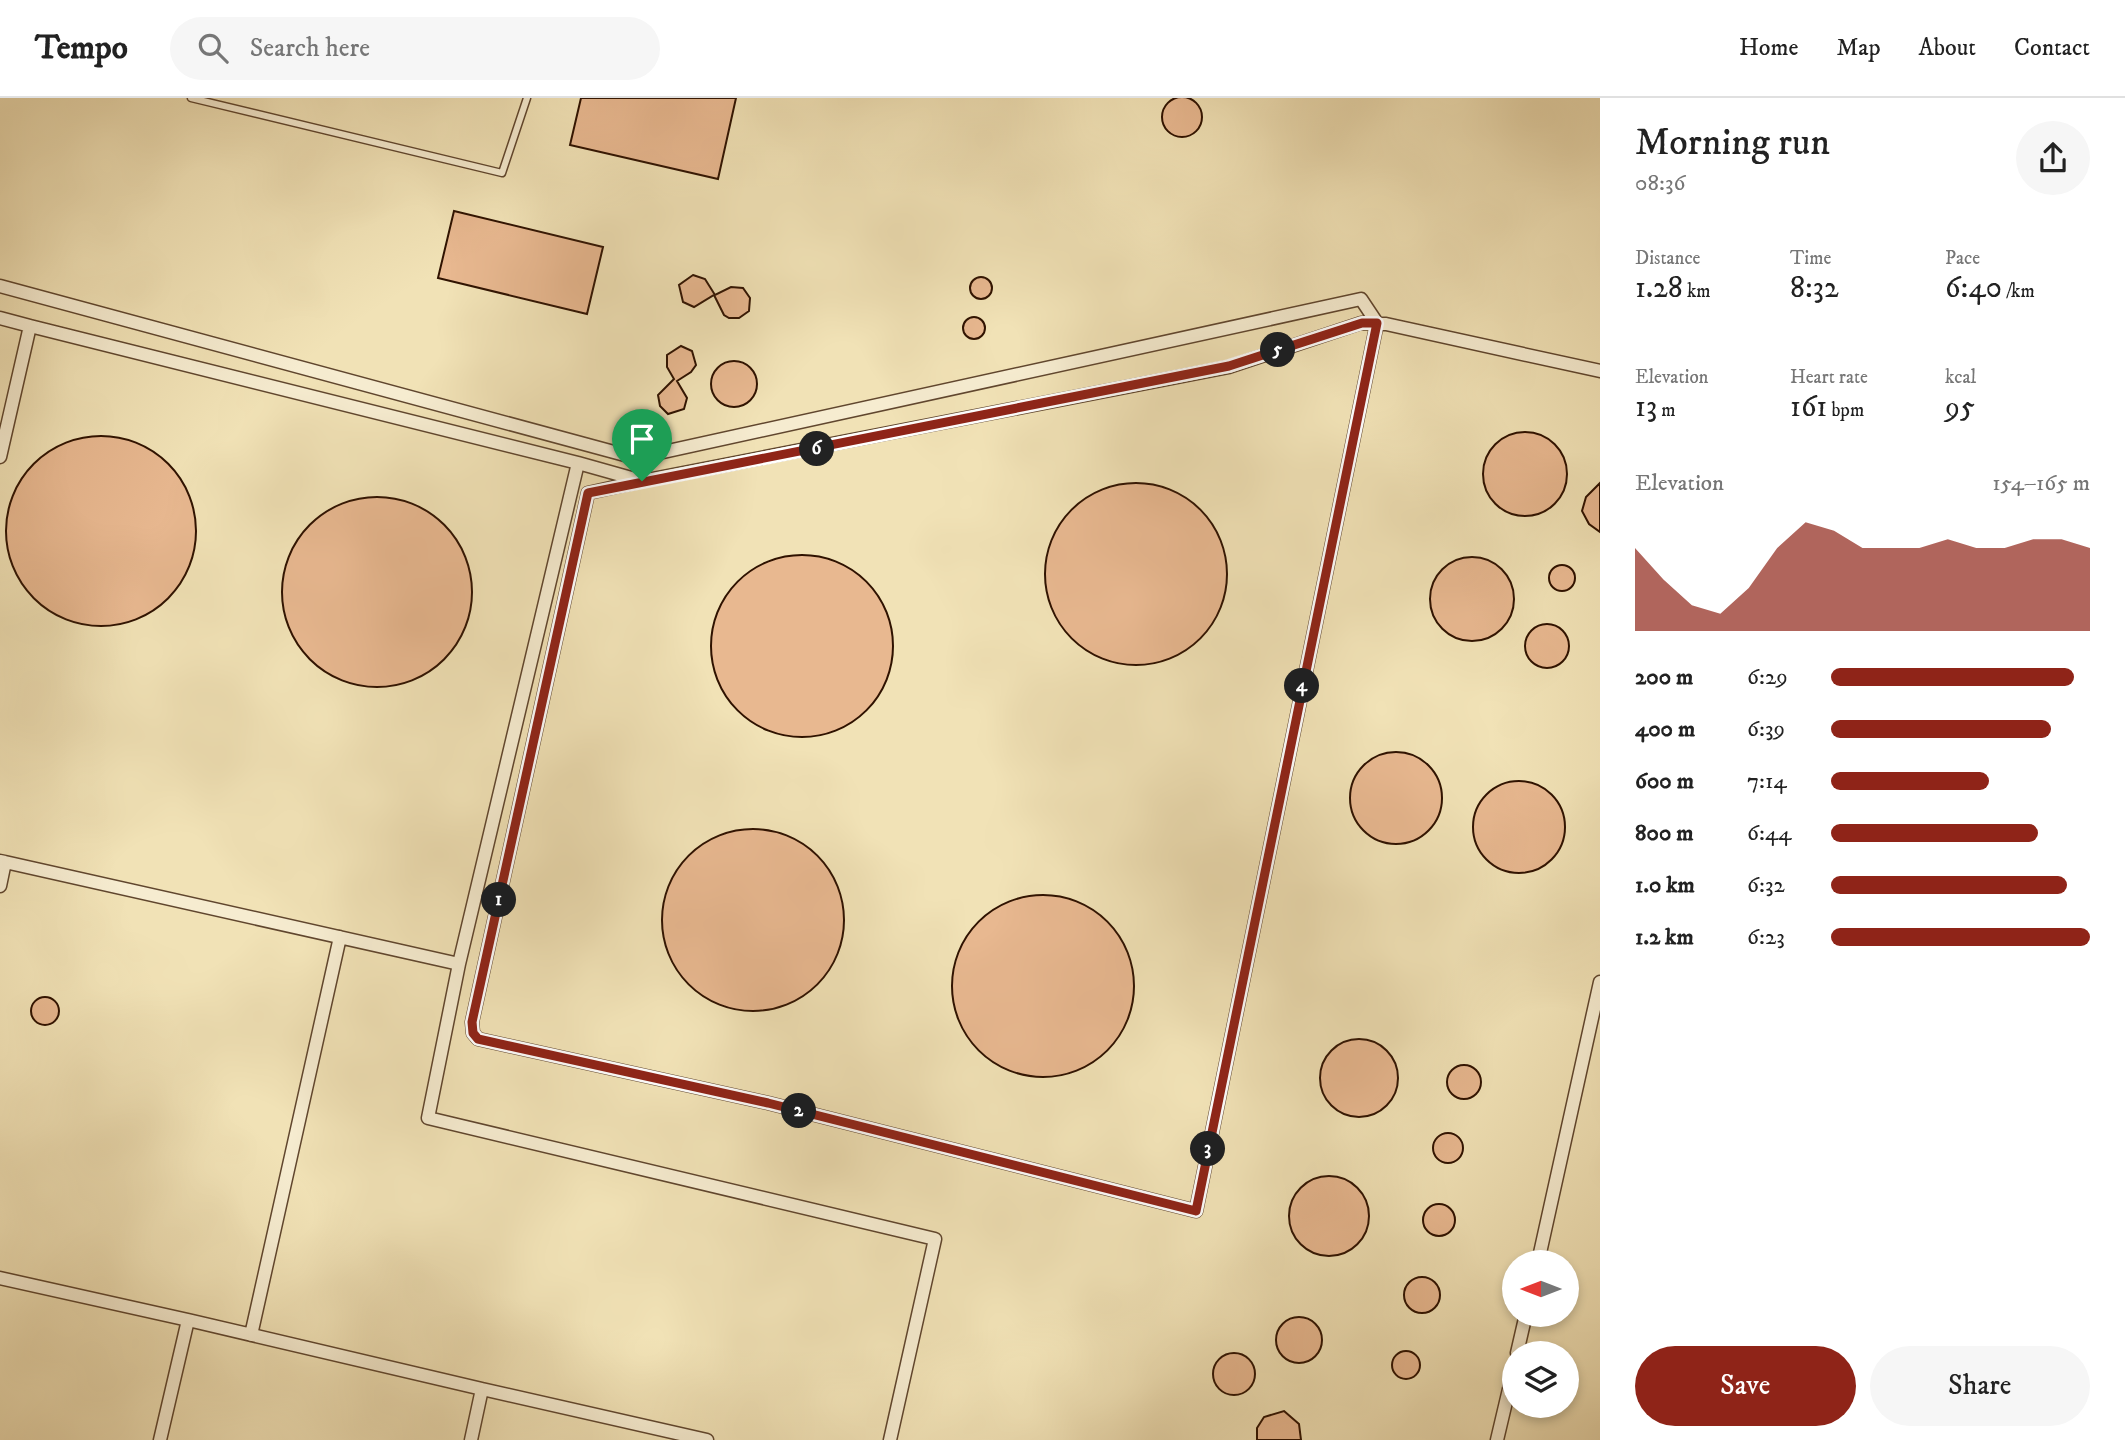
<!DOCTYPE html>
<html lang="en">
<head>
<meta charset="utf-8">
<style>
  :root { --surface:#fff; --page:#f6f6f6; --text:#222; --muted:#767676; --line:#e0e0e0; --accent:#8f2418 }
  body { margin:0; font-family:"IM FELL DW Pica",serif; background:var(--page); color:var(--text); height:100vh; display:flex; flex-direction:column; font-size:26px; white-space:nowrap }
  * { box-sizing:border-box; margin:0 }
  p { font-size:23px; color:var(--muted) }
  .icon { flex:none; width:38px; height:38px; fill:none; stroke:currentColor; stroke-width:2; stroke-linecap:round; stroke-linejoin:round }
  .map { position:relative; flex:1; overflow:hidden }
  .side { display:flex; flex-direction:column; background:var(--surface); width:525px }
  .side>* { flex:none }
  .needle { width:46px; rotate:270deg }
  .tools { position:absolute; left:1502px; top:1152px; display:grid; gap:14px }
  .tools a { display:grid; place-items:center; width:77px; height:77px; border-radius:50%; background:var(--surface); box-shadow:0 4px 10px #0003; font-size:35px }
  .pin { position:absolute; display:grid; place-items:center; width:60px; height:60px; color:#fff; margin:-72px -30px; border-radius:50% 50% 50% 0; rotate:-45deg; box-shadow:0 0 7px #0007 }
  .pin .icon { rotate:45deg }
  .km { position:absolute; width:35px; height:35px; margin:-18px; border-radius:50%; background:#222; color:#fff; font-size:19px; line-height:35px; text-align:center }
  .round { display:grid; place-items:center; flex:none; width:74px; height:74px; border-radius:37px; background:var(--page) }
  .overview { display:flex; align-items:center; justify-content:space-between; height:119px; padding:0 35px }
  h1 { font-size:38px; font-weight:600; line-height:52px }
  .figures { display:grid; grid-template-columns:repeat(3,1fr); gap:10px; height:119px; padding:7px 35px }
  .figures div { display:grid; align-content:center }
  .figures b { font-size:30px; font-weight:600 }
  .figures small { font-size:19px; font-weight:400 }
  .figures p { font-size:19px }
  .chart { height:196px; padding:14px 35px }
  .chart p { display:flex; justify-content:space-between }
  .chart svg { width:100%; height:126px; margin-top:7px; fill:var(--accent); opacity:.7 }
  .cta { display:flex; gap:14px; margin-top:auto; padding:14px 35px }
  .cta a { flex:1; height:80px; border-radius:42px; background:var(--accent); color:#fff; font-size:28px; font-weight:600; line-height:80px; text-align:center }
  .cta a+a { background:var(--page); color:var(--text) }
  ul { padding:0 35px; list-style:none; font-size:23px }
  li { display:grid; grid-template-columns:112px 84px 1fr; align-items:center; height:52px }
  li i { height:18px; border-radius:9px; background:var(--accent) }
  header { display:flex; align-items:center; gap:42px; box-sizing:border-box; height:98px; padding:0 35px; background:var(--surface); border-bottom:2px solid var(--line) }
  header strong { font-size:33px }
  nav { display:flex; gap:38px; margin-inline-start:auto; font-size:24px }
  .search { width:490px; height:63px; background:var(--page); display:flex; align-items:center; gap:18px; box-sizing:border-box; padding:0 24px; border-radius:38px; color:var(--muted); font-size:26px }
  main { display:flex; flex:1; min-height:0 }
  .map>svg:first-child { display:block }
</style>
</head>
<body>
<header>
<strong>Tempo</strong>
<div class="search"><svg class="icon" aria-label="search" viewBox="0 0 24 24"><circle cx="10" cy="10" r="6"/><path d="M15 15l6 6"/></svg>Search here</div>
<nav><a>Home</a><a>Map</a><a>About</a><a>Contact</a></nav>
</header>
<main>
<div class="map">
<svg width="1600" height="1342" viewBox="0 0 1600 1342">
  <rect width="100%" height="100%" fill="#f1e2b6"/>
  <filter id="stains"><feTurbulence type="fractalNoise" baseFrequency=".00286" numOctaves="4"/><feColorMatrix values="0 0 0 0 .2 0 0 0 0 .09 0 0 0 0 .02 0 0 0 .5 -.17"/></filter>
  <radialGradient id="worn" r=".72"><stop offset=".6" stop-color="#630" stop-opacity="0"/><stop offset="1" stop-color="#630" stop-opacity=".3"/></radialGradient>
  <path fill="#e8b890" stroke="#2f1200" stroke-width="2" d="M1162 19a20 20 0 1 1 40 0a20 20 0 1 1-40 0Z
    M581 0H736L718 81 570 47Z
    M454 113 603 149 587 216 438 180Z
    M693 177 705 181 715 197 731 189 743 190 750 200 749 213 739 220H729L724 217 714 197 694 209 683 204 679 187Z
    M970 190a11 11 0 1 1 22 0a11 11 0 1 1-22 0Z
    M963 230a11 11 0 1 1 22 0a11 11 0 1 1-22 0Z
    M681 248 692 253 696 267 691 274 677 283 687 300 684 311 668 316 660 308 658 297 674 281 667 269V257Z
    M711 286a23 23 0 1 1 46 0a23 23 0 1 1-46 0Z
    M1483 376a42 42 0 1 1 84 0a42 42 0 1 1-84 0Z
    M6 433a95 95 0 1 1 190 0a95 95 0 1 1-190 0Z
    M1045 476a91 91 0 1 1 182 0a91 91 0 1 1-182 0Z
    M1600 385V434L1589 426 1582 413 1586 399Z
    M282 494a95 95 0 1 1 190 0a95 95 0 1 1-190 0Z
    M711 548a91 91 0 1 1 182 0a91 91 0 1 1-182 0Z
    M1430 501a42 42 0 1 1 84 0a42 42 0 1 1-84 0Z
    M1549 480a13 13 0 1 1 26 0a13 13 0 1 1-26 0Z
    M1525 548a22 22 0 1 1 44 0a22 22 0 1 1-44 0Z
    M1350 700a46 46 0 1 1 92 0a46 46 0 1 1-92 0Z
    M1473 729a46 46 0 1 1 92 0a46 46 0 1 1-92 0Z
    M662 822a91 91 0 1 1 182 0a91 91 0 1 1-182 0Z
    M952 888a91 91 0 1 1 182 0a91 91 0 1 1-182 0Z
    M31 913a14 14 0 1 1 28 0a14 14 0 1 1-28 0Z
    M1320 980a39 39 0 1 1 78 0a39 39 0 1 1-78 0Z
    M1447 984a17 17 0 1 1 34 0a17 17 0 1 1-34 0Z
    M1433 1050a15 15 0 1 1 30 0a15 15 0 1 1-30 0Z
    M1289 1118a40 40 0 1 1 80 0a40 40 0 1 1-80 0Z
    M1423 1122a16 16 0 1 1 32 0a16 16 0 1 1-32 0Z
    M1404 1197a18 18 0 1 1 36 0a18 18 0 1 1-36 0Z
    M1276 1242a23 23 0 1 1 46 0a23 23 0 1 1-46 0Z
    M1392 1267a14 14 0 1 1 28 0a14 14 0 1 1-28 0Z
    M1213 1276a21 21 0 1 1 42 0a21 21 0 1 1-42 0Z
    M1284 1313 1299 1326 1301 1342H1257V1330L1264 1319Z"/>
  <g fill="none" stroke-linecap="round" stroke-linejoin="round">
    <g stroke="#60462e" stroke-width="9">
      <path id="lane" d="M191 0 502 75 527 0"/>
    </g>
    <g stroke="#60462e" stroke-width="15">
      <path id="street" d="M0 188 636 360 1361 201 1377 225 1196 1113 768 1005 478 941 473 935 472 924 588 395 642 383
        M0 220 30 228 0 359
        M578 365 642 383 1229 269 1361 225 1386 226 1600 273
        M5 764 459 866 578 365 30 228
        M0 788 5 764 0 763
        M459 866 428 1020 935 1141 890 1342
        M1538 1164 1600 884
        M0 1180 188 1222 160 1342
        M188 1222 482 1291 471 1342
        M251 1237 340 839
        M1517 1255 1526 1216
        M482 1291 707 1342
        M1497 1342 1514 1270"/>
    </g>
    <use href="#lane" stroke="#f6ecd0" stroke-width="6"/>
    <use href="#street" stroke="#f6ecd0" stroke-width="12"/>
  </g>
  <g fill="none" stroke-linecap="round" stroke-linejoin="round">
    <g stroke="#fff" stroke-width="14">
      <path id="route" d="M1362 225H1377L1196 1113 768 1005 478 941 473 935 472 924 588 395 1229 268Z"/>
    </g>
    <use href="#route" stroke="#8f2418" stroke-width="9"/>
  </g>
  <rect width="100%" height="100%" filter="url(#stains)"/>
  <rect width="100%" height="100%" fill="url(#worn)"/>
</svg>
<div class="tools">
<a><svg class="needle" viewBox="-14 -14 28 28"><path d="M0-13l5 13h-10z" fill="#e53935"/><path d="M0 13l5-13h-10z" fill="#767676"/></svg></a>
<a><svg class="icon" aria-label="layers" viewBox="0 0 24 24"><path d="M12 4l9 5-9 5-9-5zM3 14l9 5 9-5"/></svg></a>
</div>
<div class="pin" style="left:642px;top:383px;background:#1e9e55"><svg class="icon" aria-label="arrive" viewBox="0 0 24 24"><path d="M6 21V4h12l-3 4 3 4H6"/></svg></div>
<b class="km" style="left:499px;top:802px">1</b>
<b class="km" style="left:799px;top:1013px">2</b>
<b class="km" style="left:1208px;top:1051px">3</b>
<b class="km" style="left:1302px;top:588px">4</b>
<b class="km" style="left:1278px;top:252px">5</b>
<b class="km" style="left:817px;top:351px">6</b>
</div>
<section class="side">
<div class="overview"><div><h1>Morning run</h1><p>08:36</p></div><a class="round"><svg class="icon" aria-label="share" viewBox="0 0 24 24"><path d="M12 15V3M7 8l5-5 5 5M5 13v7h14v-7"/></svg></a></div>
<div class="figures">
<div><p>Distance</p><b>1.28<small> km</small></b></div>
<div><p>Time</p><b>8:32</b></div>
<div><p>Pace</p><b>6:40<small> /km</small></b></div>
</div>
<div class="figures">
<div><p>Elevation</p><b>13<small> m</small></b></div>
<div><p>Heart rate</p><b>161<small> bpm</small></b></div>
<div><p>kcal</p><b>95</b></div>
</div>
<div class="chart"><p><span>Elevation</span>154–165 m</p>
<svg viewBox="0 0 160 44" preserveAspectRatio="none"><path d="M0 44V15L10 26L20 35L30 38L40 29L50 15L60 6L70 9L80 15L90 15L100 15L110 12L120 15L130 15L140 12L150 12L160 15V44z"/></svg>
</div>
<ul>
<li><b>200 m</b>6:29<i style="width:94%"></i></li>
<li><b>400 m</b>6:39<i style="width:85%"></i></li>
<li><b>600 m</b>7:14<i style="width:61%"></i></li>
<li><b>800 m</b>6:44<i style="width:80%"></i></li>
<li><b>1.0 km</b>6:32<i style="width:91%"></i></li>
<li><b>1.2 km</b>6:23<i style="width:100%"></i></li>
</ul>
<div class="cta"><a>Save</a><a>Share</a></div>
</section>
</main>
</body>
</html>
